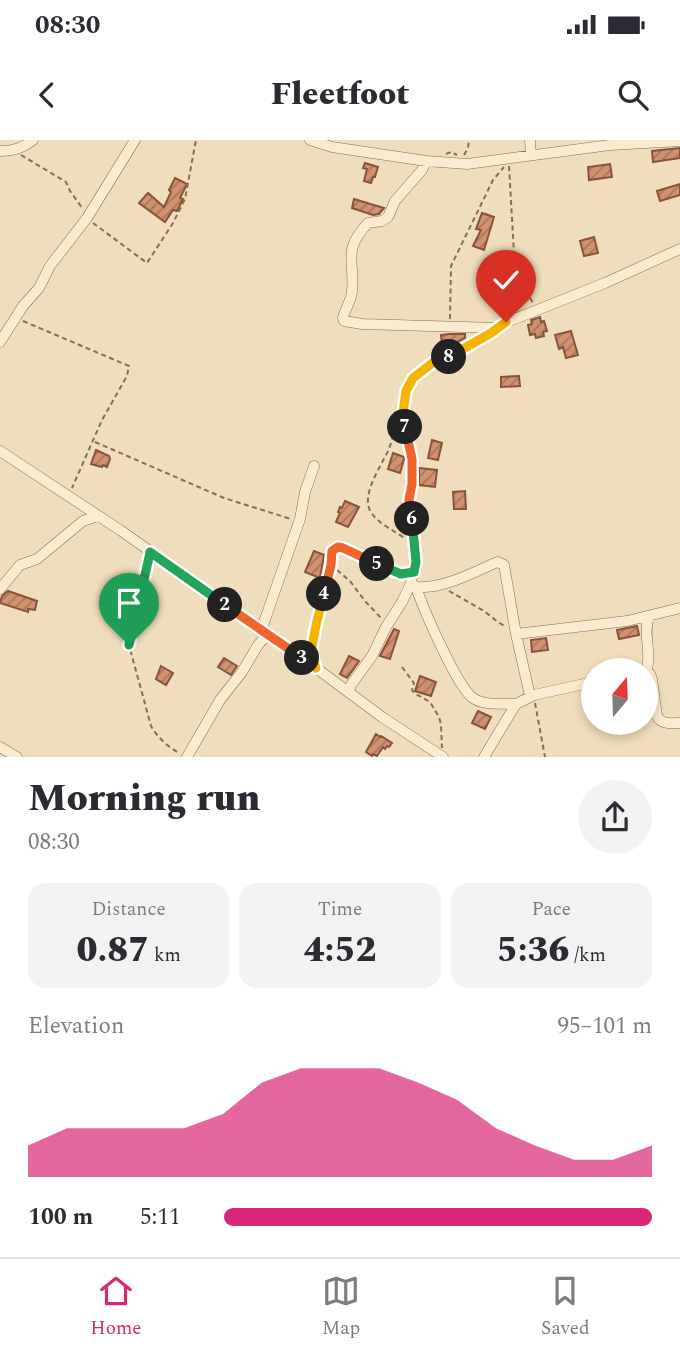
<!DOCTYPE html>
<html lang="en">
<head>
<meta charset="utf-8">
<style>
  :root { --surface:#fff; --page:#f2f2f3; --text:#2b2b33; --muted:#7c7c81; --line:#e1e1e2; --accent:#db2777 }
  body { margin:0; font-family:Spectral,serif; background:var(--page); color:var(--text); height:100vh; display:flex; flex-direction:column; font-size:26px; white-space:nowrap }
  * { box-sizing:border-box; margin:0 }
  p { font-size:23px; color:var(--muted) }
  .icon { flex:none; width:38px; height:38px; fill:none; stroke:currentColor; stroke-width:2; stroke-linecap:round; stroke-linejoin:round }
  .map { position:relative; height:617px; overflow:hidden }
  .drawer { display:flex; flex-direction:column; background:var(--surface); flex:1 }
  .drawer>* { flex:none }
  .needle { width:46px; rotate:19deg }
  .tools { position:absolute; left:581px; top:518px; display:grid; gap:14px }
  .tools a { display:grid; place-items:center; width:77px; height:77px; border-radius:50%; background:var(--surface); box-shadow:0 4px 10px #0003; font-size:35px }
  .pin { position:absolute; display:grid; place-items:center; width:60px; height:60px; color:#fff; margin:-72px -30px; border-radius:50% 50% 50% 0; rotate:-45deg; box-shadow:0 0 7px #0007 }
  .pin .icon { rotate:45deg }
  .km { position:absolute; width:35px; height:35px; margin:-18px; border-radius:50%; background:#222; color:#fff; font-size:19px; line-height:35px; text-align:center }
  .round { display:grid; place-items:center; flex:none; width:74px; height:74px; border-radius:37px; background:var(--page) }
  .head { display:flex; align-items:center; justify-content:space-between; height:119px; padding:0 28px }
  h1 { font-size:38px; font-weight:800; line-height:52px }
  .stats { display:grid; grid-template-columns:repeat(3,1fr); gap:10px; height:119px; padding:7px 28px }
  .stats div { display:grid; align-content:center; border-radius:18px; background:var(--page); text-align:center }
  .stats b { font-size:35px; font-weight:800 }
  .stats small { font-size:19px; font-weight:400 }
  .stats p { font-size:19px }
  .chart { height:196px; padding:14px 28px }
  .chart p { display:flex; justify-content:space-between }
  .chart svg { width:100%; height:126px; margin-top:7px; fill:var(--accent); opacity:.7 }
  ul { padding:0 28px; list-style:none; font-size:23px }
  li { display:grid; grid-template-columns:112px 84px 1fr; align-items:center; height:52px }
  li i { height:18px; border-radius:9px; background:var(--accent) }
  .status { display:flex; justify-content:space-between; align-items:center; height:49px; padding:0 35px; background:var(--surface); direction:ltr }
  .status svg { height:19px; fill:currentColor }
  header { display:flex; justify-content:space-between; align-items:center; height:91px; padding:0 28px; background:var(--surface); font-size:32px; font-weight:800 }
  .menu { display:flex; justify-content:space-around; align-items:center; height:98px; border-top:2px solid var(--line); background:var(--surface); font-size:19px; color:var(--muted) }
  .menu a { display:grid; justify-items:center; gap:4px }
  .menu .current { color:var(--accent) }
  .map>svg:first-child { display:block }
</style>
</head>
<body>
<div class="status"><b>08:30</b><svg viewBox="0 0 49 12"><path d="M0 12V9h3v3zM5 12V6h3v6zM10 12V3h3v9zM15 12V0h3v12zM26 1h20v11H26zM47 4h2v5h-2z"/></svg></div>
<header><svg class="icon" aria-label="back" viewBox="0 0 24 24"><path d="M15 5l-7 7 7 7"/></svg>Fleetfoot<svg class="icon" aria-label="search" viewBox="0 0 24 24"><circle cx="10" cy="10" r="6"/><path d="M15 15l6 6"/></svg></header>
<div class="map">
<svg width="680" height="617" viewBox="0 0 680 617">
  <defs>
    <pattern id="building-hatch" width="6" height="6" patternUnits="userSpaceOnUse" patternTransform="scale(1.75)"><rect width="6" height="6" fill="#d1916e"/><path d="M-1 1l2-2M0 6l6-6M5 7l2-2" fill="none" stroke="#aa765a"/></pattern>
  </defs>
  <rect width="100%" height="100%" fill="#f0ddbb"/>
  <path fill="url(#building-hatch)" stroke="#885338" stroke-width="2" d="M680 8V18L653 22 652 11Z
    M365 23 378 27 375 37H373L371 43 364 41 367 29 363 28Z
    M610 24 612 37 589 40 588 27Z
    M175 38 187 44 180 58 183 59 177 71 173 70 165 82 139 63 148 53 164 67 171 52 169 50Z
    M680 44V55L660 61 657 51Z
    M354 59 384 68 379 74 373 75 352 68Z
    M482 73 494 77 484 110 473 106 481 90 476 89Z
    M594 97 598 113 584 116 580 101Z
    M540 177 541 182 544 181 547 191 543 192 544 196 536 198 535 194 530 195 528 185 532 184 531 180Z
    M571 191 578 215 566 218 563 207 559 209 555 195Z
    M449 194H465V198L455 203 442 204 441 195Z
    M519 236 520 246 501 247V237Z
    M432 300 442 303 438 320 428 318Z
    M96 310 109 316 110 319 107 327 103 325 102 327 91 324Z
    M393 313 404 317V319L400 333 388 329Z
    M419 328 437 330 435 347 419 345Z
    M465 351 466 369H454L453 352Z
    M345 361 359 367 348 387 336 382 340 373 338 372 340 367 342 368Z
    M314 411 324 415 320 438 305 432Z
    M8 451 37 461 35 470 28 469V472L0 463 2 456Z
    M637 486 639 495 619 499 617 490Z
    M394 489 399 491 390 519 380 516Z
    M546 498 548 510 532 512 531 500Z
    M349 516 359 521 347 538 340 534Z
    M224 518 237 526 231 535 218 527Z
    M161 526 173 533 166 545 156 539Z
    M420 536 436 542 431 556 415 551Z
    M478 571 491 577 485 589 472 583Z
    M376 594 380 597 381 596 392 603 389 607 387 606 385 609 383 607 377 616 373 614 372 616 366 612Z"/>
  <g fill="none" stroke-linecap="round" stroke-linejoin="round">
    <g stroke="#886d54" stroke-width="11">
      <path id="minor" d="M310 0 332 7 426 21 467 24 610 5 680 1
        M530 0 531 15
        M0 11C14 11 22 8 33 0
        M426 21 422 30 395 61 388 77 382 81 368 83C342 111 355 119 352 152 351 161 345 169 343 178L344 181 362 184 497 188
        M0 202 23 166 39 148 50 126 87 78 135 0
        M0 311 120 390 316 528 382 577 443 617
        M416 447C442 449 471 434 495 423L498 422 504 425 516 494 530 556
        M0 449 20 425 37 419 83 381 98 376
        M261 491 300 379 305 352 314 326
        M516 494 627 481 680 468
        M316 527 311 512 316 485 331 425 332 411 338 407 343 408 394 432 406 435 414 432
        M646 531 650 534 652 539 657 576C662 585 670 583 680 583
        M646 532C653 513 642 495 649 477
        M349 552 351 545 372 516 386 487 402 462 411 443
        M516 564C503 563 484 566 473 558 457 547 423 468 416 447L411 443V439L416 429V422L413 382 409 360 412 344V319L405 290 403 273 406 251 413 238 435 221 447 218 460 209 491 193 507 182 605 143 680 109
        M0 607 17 617
        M187 617 220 560 242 532 258 505 267 495
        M484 617 516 564 534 555 593 542"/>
    </g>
    <path stroke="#886d54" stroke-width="2" stroke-dasharray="5 3.5" stroke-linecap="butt" d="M446 14 451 12 457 15
      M21 15 66 42 70 51 83 69
      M464 15 468 8 469 0
      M509 26 515 131 533 163
      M93 83 147 123 173 83 185 59 196 0
      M450 179 451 126 493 40 504 27
      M23 181 129 226 127 236 102 280 72 348
      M396 278C394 289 393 300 388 311 381 326 360 356 371 372 378 384 395 391 406 399
      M95 302 224 358 291 379
      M148 419 129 505 151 586C157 597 168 607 179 613
      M337 430 350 441 365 461 382 479
      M449 451 484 471 498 482 506 487
      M402 527 414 543 412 550 414 553 430 562 439 577 441 585 442 608
      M535 563 545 617"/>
    <use href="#minor" stroke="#fbebce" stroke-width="10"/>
  </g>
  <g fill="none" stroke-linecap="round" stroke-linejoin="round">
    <g stroke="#fff" stroke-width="14">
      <path id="split-1" d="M129 505 150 413"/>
    </g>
    <g stroke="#fff" stroke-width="14">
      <path id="split-2" d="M150 413V412L225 465"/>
    </g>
    <g stroke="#fff" stroke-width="14">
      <path id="split-3" d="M225 465 302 518"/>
    </g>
    <g stroke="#fff" stroke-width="14">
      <path id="split-4" d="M302 518 316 528 311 512 316 485 324 454"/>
    </g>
    <g stroke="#fff" stroke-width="14">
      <path id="split-5" d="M324 454 331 425 332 411 338 407 343 408 377 424"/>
    </g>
    <g stroke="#fff" stroke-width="14">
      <path id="split-6" d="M377 424 401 434 414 432 416 422 412 379"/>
    </g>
    <g stroke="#fff" stroke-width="14">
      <path id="split-7" d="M405 287 412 319V344L409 360 412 379"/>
    </g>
    <g stroke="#fff" stroke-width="14">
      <path id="split-8" d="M405 287 403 273 406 251 413 238 435 221 449 217"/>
    </g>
    <g stroke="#fff" stroke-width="14">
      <path id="split-9" d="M449 217 491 193 506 182"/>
    </g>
    <use href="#split-1" stroke="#22a559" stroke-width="9"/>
    <use href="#split-2" stroke="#22a559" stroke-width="9"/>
    <use href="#split-3" stroke="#f0652b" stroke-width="9"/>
    <use href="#split-4" stroke="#f5b400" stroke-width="9"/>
    <use href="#split-5" stroke="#f0652b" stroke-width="9"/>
    <use href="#split-6" stroke="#22a559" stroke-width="9"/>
    <use href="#split-7" stroke="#f0652b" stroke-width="9"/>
    <use href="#split-8" stroke="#f5b400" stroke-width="9"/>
    <use href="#split-9" stroke="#f5b400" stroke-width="9"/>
  </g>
</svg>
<div class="tools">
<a><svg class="needle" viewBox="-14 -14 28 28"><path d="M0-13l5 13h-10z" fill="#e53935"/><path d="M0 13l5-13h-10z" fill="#7c7c81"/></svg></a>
</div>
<div class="pin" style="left:129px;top:505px;background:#1e9e55"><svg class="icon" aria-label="arrive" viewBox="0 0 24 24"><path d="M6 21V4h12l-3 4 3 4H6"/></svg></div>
<div class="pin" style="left:506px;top:182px;background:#d93025"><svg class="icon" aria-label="check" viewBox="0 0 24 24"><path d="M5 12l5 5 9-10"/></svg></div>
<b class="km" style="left:225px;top:465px">2</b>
<b class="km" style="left:302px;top:518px">3</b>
<b class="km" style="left:324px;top:454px">4</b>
<b class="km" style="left:377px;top:424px">5</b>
<b class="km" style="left:412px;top:379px">6</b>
<b class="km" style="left:405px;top:287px">7</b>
<b class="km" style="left:449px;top:217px">8</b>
</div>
<section class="drawer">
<div class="head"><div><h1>Morning run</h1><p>08:30</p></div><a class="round"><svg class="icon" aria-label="share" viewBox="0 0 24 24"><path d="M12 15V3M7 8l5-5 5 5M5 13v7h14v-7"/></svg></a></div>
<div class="stats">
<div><p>Distance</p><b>0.87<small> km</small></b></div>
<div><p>Time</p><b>4:52</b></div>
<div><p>Pace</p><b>5:36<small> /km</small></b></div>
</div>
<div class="chart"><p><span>Elevation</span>95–101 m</p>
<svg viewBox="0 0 160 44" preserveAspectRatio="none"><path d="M0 44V33L10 27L20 27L30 27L40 27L50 22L60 11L70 6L80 6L90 6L100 11L110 17L120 27L130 33L140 38L150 38L160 33V44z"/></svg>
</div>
<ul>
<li><b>100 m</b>5:11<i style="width:100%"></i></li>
</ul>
</section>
<nav class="menu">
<a class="current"><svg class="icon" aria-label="home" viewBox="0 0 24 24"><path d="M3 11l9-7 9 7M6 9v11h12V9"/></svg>Home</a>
<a><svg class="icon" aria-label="map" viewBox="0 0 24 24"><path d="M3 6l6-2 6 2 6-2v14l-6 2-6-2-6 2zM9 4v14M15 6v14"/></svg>Map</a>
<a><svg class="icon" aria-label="saved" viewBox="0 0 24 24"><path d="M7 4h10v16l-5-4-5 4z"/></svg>Saved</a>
</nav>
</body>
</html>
